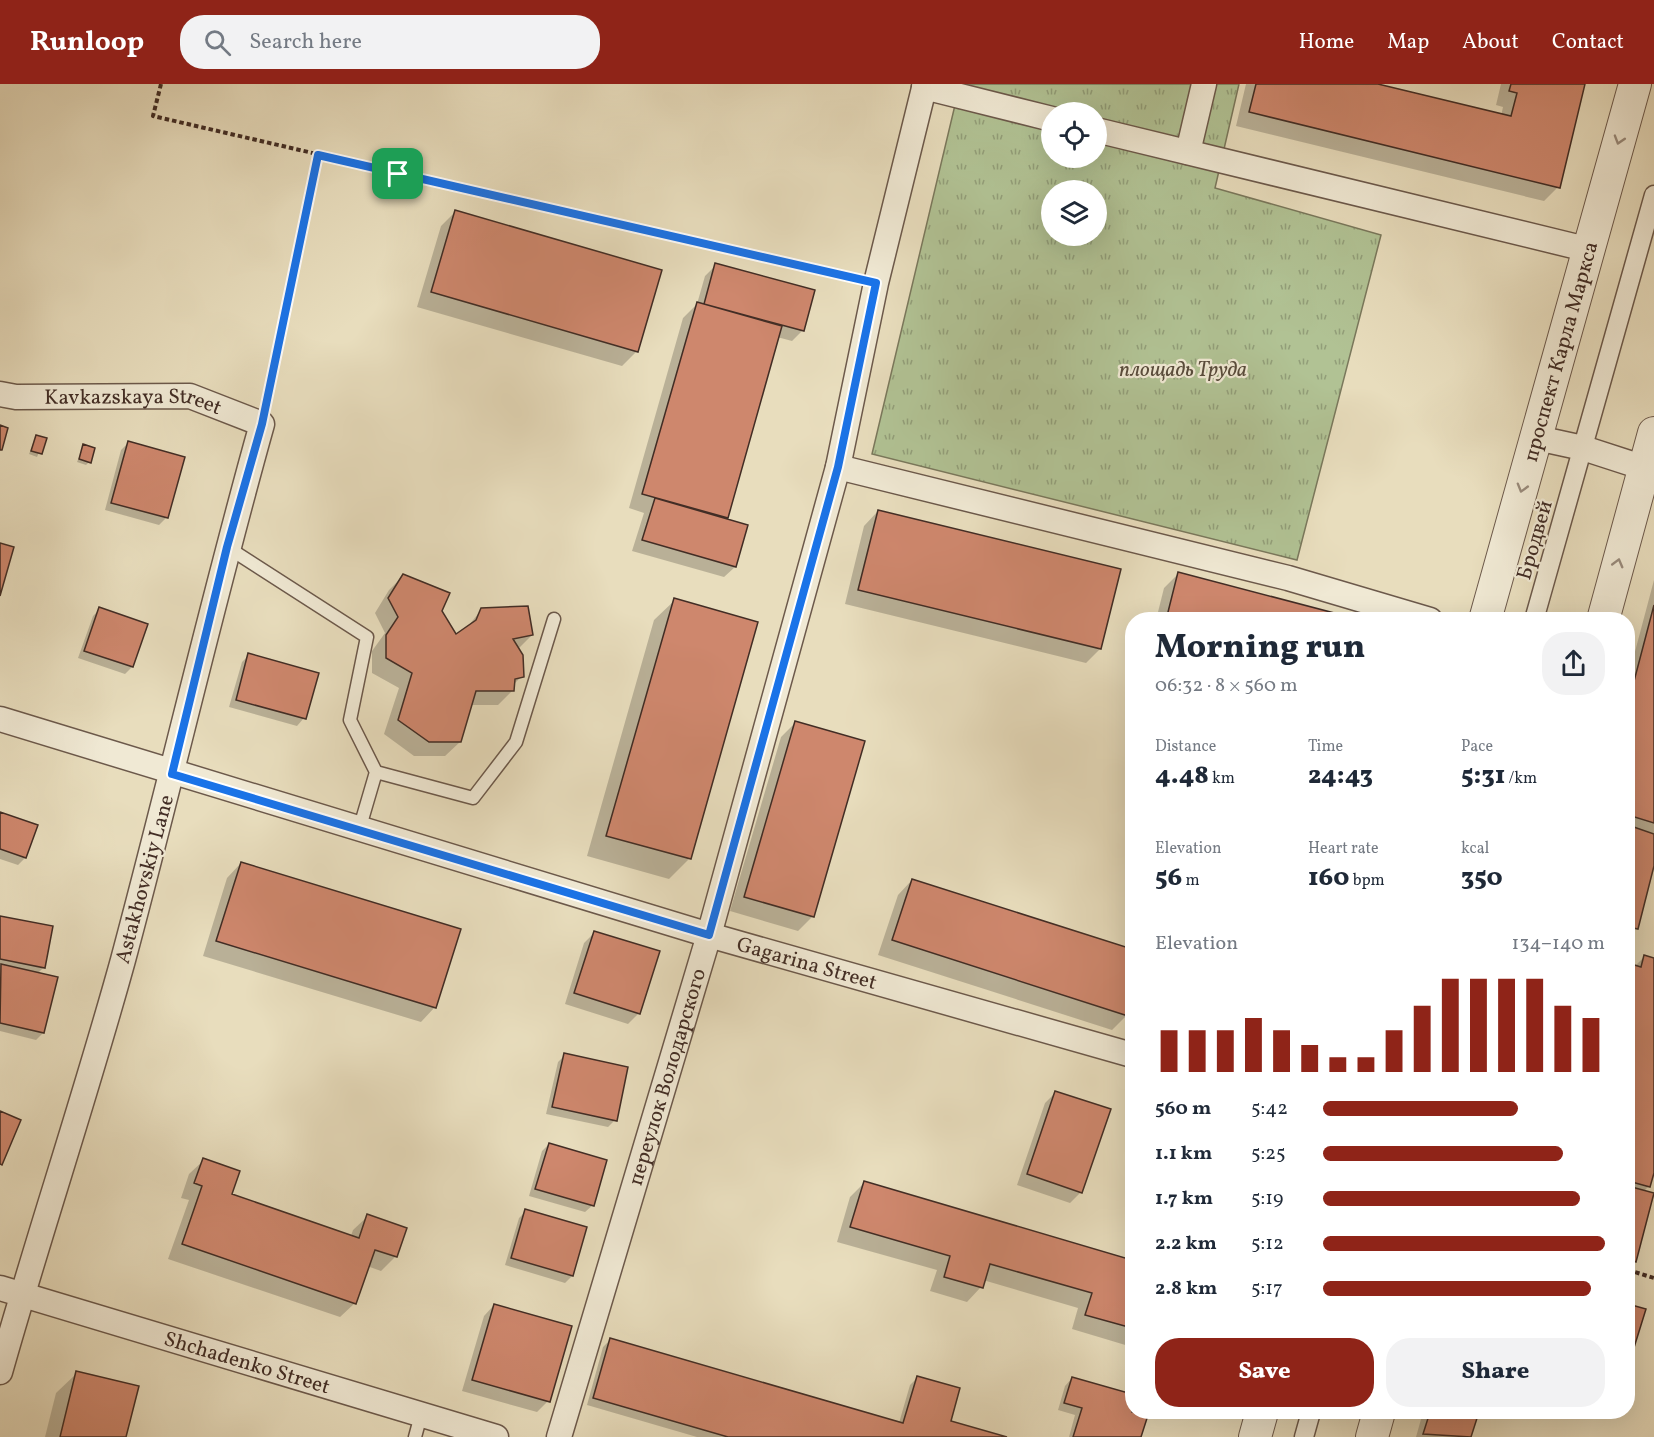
<!DOCTYPE html>
<html lang="en">
<head>
<meta charset="utf-8">
<style>
  :root { --surface:#fff; --page:#f2f2f3; --text:#1f2937; --muted:#747a83; --accent:#8f2418 }
  body { margin:0; font-family:Vollkorn,serif; background:var(--page); color:var(--text); height:100vh; display:flex; flex-direction:column; font-size:22px; white-space:nowrap }
  * { box-sizing:border-box; margin:0 }
  p { font-size:20px; color:var(--muted) }
  .icon { flex:none; width:33px; height:33px; fill:none; stroke:currentColor; stroke-width:2; stroke-linecap:round; stroke-linejoin:round }
  .map { position:relative; flex:1; overflow:hidden }
  .side { position:absolute; left:1125px; top:528px; width:510px; height:807px; display:flex; flex-direction:column; background:var(--surface); border-radius:24px; box-shadow:0 6px 24px #0002 }
  .side>* { flex:none }
  .buttons { position:absolute; left:1041px; top:18px; display:grid; gap:12px }
  .buttons a { display:grid; place-items:center; width:66px; height:66px; border-radius:50%; background:var(--surface); box-shadow:0 6px 24px #0002; font-size:30px }
  .pin { position:absolute; display:grid; place-items:center; width:51px; height:51px; color:#fff; margin:-26px; border-radius:12px; box-shadow:0 3px 9px #0006 }
  .round { display:grid; place-items:center; flex:none; width:63px; height:63px; border-radius:24px; background:var(--page) }
  .overview { display:flex; align-items:center; justify-content:space-between; height:102px; padding:0 30px }
  h1 { font-size:33px; font-weight:800; line-height:45px }
  .metrics { display:grid; grid-template-columns:repeat(3,1fr); gap:9px; height:102px; padding:6px 30px }
  .metrics div { display:grid; align-content:center }
  .metrics b { font-size:26px; font-weight:800 }
  .metrics small { font-size:16px; font-weight:400 }
  .metrics p { font-size:16px }
  .chart { height:168px; padding:12px 30px }
  .chart p { display:flex; justify-content:space-between }
  .chart svg { width:100%; height:108px; margin-top:6px; stroke:var(--accent); stroke-width:6 }
  .button { display:flex; gap:12px; margin-top:auto; padding:12px 30px }
  .button a { flex:1; height:69px; border-radius:24px; background:var(--accent); color:#fff; font-size:24px; font-weight:800; line-height:69px; text-align:center }
  .button a+a { background:var(--page); color:var(--text) }
  ul { padding:0 30px; list-style:none; font-size:20px }
  li { display:grid; grid-template-columns:96px 72px 1fr; align-items:center; height:45px }
  li i { height:15px; border-radius:8px; background:var(--accent) }
  header { display:flex; align-items:center; gap:36px; box-sizing:border-box; height:84px; padding:0 30px; background:var(--accent); color:#fff }
  header strong { font-size:28px }
  nav { display:flex; gap:33px; margin-inline-start:auto; font-size:21px }
  .search { width:420px; height:54px; background:var(--page); display:flex; align-items:center; gap:15px; box-sizing:border-box; padding:0 21px; border-radius:24px; color:var(--muted); font-size:22px }
  .map>svg:first-child { display:block }
</style>
</head>
<body>
<header>
<strong>Runloop</strong>
<div class="search"><svg class="icon" aria-label="search" viewBox="0 0 24 24"><circle cx="10" cy="10" r="6"/><path d="M15 15l6 6"/></svg>Search here</div>
<nav><a>Home</a><a>Map</a><a>About</a><a>Contact</a></nav>
</header>
<div class="map">
<svg width="1654" height="1353" viewBox="0 0 1654 1353">
  <defs>
    <pattern id="park-tufts" width="24" height="20" patternUnits="userSpaceOnUse" patternTransform="scale(1.5)"><rect width="24" height="20" fill="#b1c294"/><path d="M3 7l-1-3M5 7V3M7 7l1-3M15 17l-1-3M17 17v-4M19 17l1-3" fill="none" stroke="#929e79"/></pattern>
  </defs>
  <rect width="100%" height="100%" fill="#e8ddbd"/>
  <filter id="stains"><feTurbulence type="fractalNoise" baseFrequency=".00333" numOctaves="4"/><feColorMatrix values="0 0 0 0 .2 0 0 0 0 .09 0 0 0 0 .02 0 0 0 .5 -.17"/></filter>
  <radialGradient id="worn" r=".72"><stop offset=".6" stop-color="#630" stop-opacity="0"/><stop offset="1" stop-color="#630" stop-opacity=".3"/></radialGradient>
  <path fill="url(#park-tufts)" stroke="#7a785c" stroke-width="1.5" fill-rule="evenodd" d="M960 0H1239L1215 104 1381 151 1297 476 872 370ZM1052 28H1096V74H1052ZM1052 106H1096V152H1052Z"/>
  <path fill="#0003" d="M1246 0H1372L1501 32 1503 23 1496 21 1501 0H1584L1558 103 1544 117 1236 42Z
    M455 128 637 267 622 282 417 223 441 142Z
    M716 181 803 246 792 257 777 253 725 435 747 442 735 483 724 493 632 467 644 429 629 424 683 234 697 220 705 192Z
    M36 353 45 355 37 373 29 370Z
    M128 359 183 374 166 434 159 441 105 426 121 366Z
    M84 362 89 378 86 381 77 378Z
    M878 427 1100 565 1086 579 845 520 864 442Z
    M1179 489 1355 536H1156L1164 504Z
    M403 492 440 527 455 552 465 546 482 525 532 551 518 565 522 592 513 601V606L498 621H470L460 658 445 672H414L384 650 399 604 372 589V567L385 549 375 529 389 506Z
    M1654 496V776L1636 844 1628 853V594Z
    M675 516 757 539 689 775 669 795 587 772 654 536Z
    M100 525 132 583 125 590 78 574 93 532Z
    M249 571 304 634 297 642 229 623 242 578Z
    M795 639 813 832 798 847 730 827 781 653Z
    M0 730 36 742 25 774 18 781 0 775Z
    M241 779 435 923 421 938 203 872 227 794Z
    M912 796 1132 867V914L1127 931 1112 946 878 871 898 811Z
    M0 834 44 883 37 890 43 949 36 956 0 947Z
    M595 848 639 929 628 940 565 920 584 859Z
    M1644 873 1654 876V1083L1649 1102 1643 1108 1654 1111 1635 1177 1628 1184V880L1635 882Z
    M565 971 615 1036 608 1043 546 1030 558 978Z
    M1056 1008 1081 1108 1070 1119 1017 1101 1045 1019Z
    M549 1060 593 1121 585 1128 529 1112 542 1067Z
    M204 1076 230 1111 351 1152 353 1146 368 1132 405 1145 395 1173 381 1187 367 1182 355 1219 340 1233 168 1175 189 1116 181 1114 189 1090Z
    M864 1099 1132 1177V1263L1072 1245 1078 1224 983 1196 981 1203 967 1218 930 1207 937 1186 837 1158 850 1113Z
    M526 1127 572 1192 565 1199 505 1181 519 1134Z
    M494 1221 548 1317 537 1328 462 1307 484 1232Z
    M1628 1222 1644 1226 1628 1273Z
    M610 1256 899 1339 910 1301 917 1294 949 1338 1002 1353H697L587 1321 603 1263Z
    M77 1289 124 1353H45L56 1309Z
    M1072 1294 1132 1312V1328H1147L1140 1353H1069L1075 1331 1058 1326 1065 1302Z
    M1423 1328H1477L1469 1353H1416Z"/>
  <path fill="#ce876d" stroke="#422d25" stroke-width="1.5" d="M1256 0H1378L1511 32 1517 9 1509 7 1511 0H1585L1560 104 1249 28Z
    M455 126 662 186 638 268 431 208Z
    M715 179 815 206 804 247 704 220Z
    M697 218 782 242 728 434 642 410Z
    M0 341 8 344 2 366H0Z
    M36 351 47 354 42 370 31 367Z
    M128 357 185 373 168 434 111 419Z
    M83 360 95 364 91 379 79 375Z
    M655 414 748 441 736 483 642 456Z
    M878 426 1121 485 1101 565 858 506Z
    M0 459 14 463 0 512Z
    M1178 488 1361 536H1166Z
    M403 490 450 509 442 527 456 550 476 536 481 524 528 522 533 551 513 555 523 571 524 593 515 595 514 607H476L461 658H429L398 636 412 589 386 574V551L398 533 388 514Z
    M674 514 758 538 691 775 606 752Z
    M1654 521V739L1628 731V620Z
    M99 523 148 540 133 583 84 567Z
    M248 569 319 589 306 635 236 616Z
    M795 637 865 657 814 833 744 813Z
    M0 728 38 741 26 774 0 765Z
    M1628 741 1654 750V782L1638 845 1628 843Z
    M241 778 461 845 436 924 216 857Z
    M912 795 1132 865V919L1128 932 892 856Z
    M0 832 53 842 45 884 0 875Z
    M594 847 660 867 640 930 574 909Z
    M1644 871 1654 874V1089L1650 1103 1628 1097V879L1641 883Z
    M1 880 58 893 44 949 0 939Z
    M564 969 628 983 617 1037 552 1023Z
    M1055 1007 1111 1025 1082 1109 1027 1090Z
    M0 1027 21 1036 2 1081 0 1080Z
    M549 1059 607 1076 594 1122 535 1105Z
    M203 1074 240 1087 232 1110 359 1154 367 1130 407 1144 397 1173 375 1166 356 1220 182 1160 202 1102 194 1099Z
    M864 1097 1132 1176V1244L1085 1231 1092 1209 990 1180 983 1204 944 1193 950 1172 850 1143Z
    M1628 1102 1654 1109 1636 1178 1628 1175Z
    M525 1125 587 1143 573 1192 511 1174Z
    M494 1220 572 1242 550 1318 472 1296Z
    M1628 1220 1646 1225 1632 1270 1628 1269Z
    M610 1254 903 1339 917 1292 960 1304 951 1337 1007 1353H728L593 1314Z
    M76 1287 139 1302 126 1353H60Z
    M1072 1293 1132 1310V1328H1149L1141 1353H1073L1082 1324 1064 1319Z
    M1430 1328H1479L1471 1353 1423 1350Z"/>
  <g fill="none" stroke-linecap="round" stroke-linejoin="round">
    <g stroke="#6c594b" stroke-width="15">
      <path id="service" d="M227 463 367 553 350 636 376 688 359 746
        M376 688 473 714 516 658 554 535
        M415 1353 421 1331"/>
    </g>
    <g stroke="#6c594b" stroke-width="21">
      <path id="pedestrian" d="M1534 536 1654 111
        M1304 1353 1311 1328"/>
    </g>
    <g stroke="#6c594b" stroke-width="27">
      <g id="minor">
        <path d="M924 3 1052 35"/>
        <path d="M1096 46 1590 166"/>
        <path d="M1188 68 1204 0"/>
        <path id="s1" d="M0 310 16 313 190 312 262 340C212 518 171 697 123 876 85 1014 39 1150 0 1288"/>
        <path d="M1537 354 1583 364 1654 387"/>
        <path d="M838 383 1288 494 1430 536"/>
        <path id="s2" d="M0 635 709 851 1132 971"/>
        <path id="s3" d="M0 1204 496 1353"/>
        <path id="s4" d="M559 1353 709 851 838 383 876 199 925 0"/>
      </g>
    </g>
    <g stroke="#6c594b" stroke-width="34">
      <g id="tertiary">
        <path id="s5" d="M1485 536 1635 0"/>
        <path d="M1603 536 1654 349"/>
        <path d="M1255 1353 1262 1328"/>
        <path d="M1372 1353 1379 1328"/>
      </g>
    </g>
    <path stroke="#422d25" stroke-width="4" stroke-dasharray="4.5 3" stroke-linecap="butt" d="M161 0 153 32 852 194
      M267 314 318 71
      M1628 1186 1654 1194"/>
    <use href="#service" stroke="#f0e9d4" stroke-width="12"/>
    <use href="#pedestrian" stroke="#f0e9d4" stroke-width="18"/>
    <use href="#minor" stroke="#f0e9d4" stroke-width="24"/>
    <use href="#tertiary" stroke="#f0e9d4" stroke-width="32"/>
  </g>
  <defs><path id="oneway-chevron" d="M-2-3.5L2.5 0L-2 3.5" fill="none" stroke-width="1.6" stroke-linecap="round" stroke-linejoin="round" transform="scale(1.5)"/></defs>
  <g stroke="#998b7c">
    <use href="#oneway-chevron" transform="translate(1619 56) rotate(107)"/>
    <use href="#oneway-chevron" transform="translate(1522 404) rotate(106)"/>
    <use href="#oneway-chevron" transform="translate(1618 479) rotate(-75)"/>
  </g>
  <g fill="none" stroke-linecap="round" stroke-linejoin="round">
    <g stroke="#fff" stroke-width="12">
      <path id="route" d="M318 71 876 199 838 383 709 851 172 690 227 463 262 340Z"/>
    </g>
    <use href="#route" stroke="#1a73e8" stroke-width="8"/>
  </g>
  <g text-anchor="middle" stroke-width="4.5" stroke-linejoin="round" paint-order="stroke">
    <g font-size="21" fill="#422d25" stroke="#f0e9d4">
      <text dy="7" stroke="none"><textPath href="#s5" startOffset="279">проспект Карла Маркса</textPath></text>
      <text dy="7" stroke="none"><textPath href="#s1" startOffset="134">Kavkazskaya Street</textPath></text>
      <text transform="translate(1534 456) rotate(-74)" y="7">Бродвей</text>
      <text transform="translate(144 795) rotate(-75)" y="7">Astakhovskiy Lane</text>
      <text dy="7" stroke="none"><textPath href="#s2" startOffset="843">Gagarina Street</textPath></text>
      <text dy="7" stroke="none"><textPath href="#s4" startOffset="376">переулок Володарского</textPath></text>
      <text dy="7" stroke="none"><textPath href="#s3" startOffset="258">Shchadenko Street</textPath></text>
    </g>
    <g font-size="21" font-style="italic" fill="#584b3b" stroke="#f0e9d4">
      <text x="1183" y="292">площадь Труда</text>
    </g>
  </g>
  <rect width="100%" height="100%" filter="url(#stains)"/>
  <rect width="100%" height="100%" fill="url(#worn)"/>
</svg>
<div class="buttons">
<a><svg class="icon" aria-label="locate" viewBox="0 0 24 24"><circle cx="12" cy="12" r="6"/><path d="M12 2v4M12 18v4M2 12h4M18 12h4"/></svg></a>
<a><svg class="icon" aria-label="layers" viewBox="0 0 24 24"><path d="M12 4l9 5-9 5-9-5zM3 14l9 5 9-5"/></svg></a>
</div>
<div class="pin" style="left:398px;top:90px;background:#1e9e55"><svg class="icon" aria-label="arrive" viewBox="0 0 24 24"><path d="M6 21V4h12l-3 4 3 4H6"/></svg></div>
<section class="side">
<div class="overview"><div><h1>Morning run</h1><p>06:32 · 8 × 560 m</p></div><a class="round"><svg class="icon" aria-label="share" viewBox="0 0 24 24"><path d="M12 15V3M7 8l5-5 5 5M5 13v7h14v-7"/></svg></a></div>
<div class="metrics">
<div><p>Distance</p><b>4.48<small> km</small></b></div>
<div><p>Time</p><b>24:43</b></div>
<div><p>Pace</p><b>5:31<small> /km</small></b></div>
</div>
<div class="metrics">
<div><p>Elevation</p><b>56<small> m</small></b></div>
<div><p>Heart rate</p><b>160<small> bpm</small></b></div>
<div><p>kcal</p><b>350</b></div>
</div>
<div class="chart"><p><span>Elevation</span>134–140 m</p>
<svg viewBox="0 0 160 44" preserveAspectRatio="none"><path d="M5 44V27M15 44V27M25 44V27M35 44V22M45 44V27M55 44V33M65 44V38M75 44V38M85 44V27M95 44V17M105 44V6M115 44V6M125 44V6M135 44V6M145 44V17M155 44V22"/></svg>
</div>
<ul>
<li><b>560 m</b>5:42<i style="width:69%"></i></li>
<li><b>1.1 km</b>5:25<i style="width:85%"></i></li>
<li><b>1.7 km</b>5:19<i style="width:91%"></i></li>
<li><b>2.2 km</b>5:12<i style="width:100%"></i></li>
<li><b>2.8 km</b>5:17<i style="width:95%"></i></li>
</ul>
<div class="button"><a>Save</a><a>Share</a></div>
</section>
</div>
</body>
</html>
